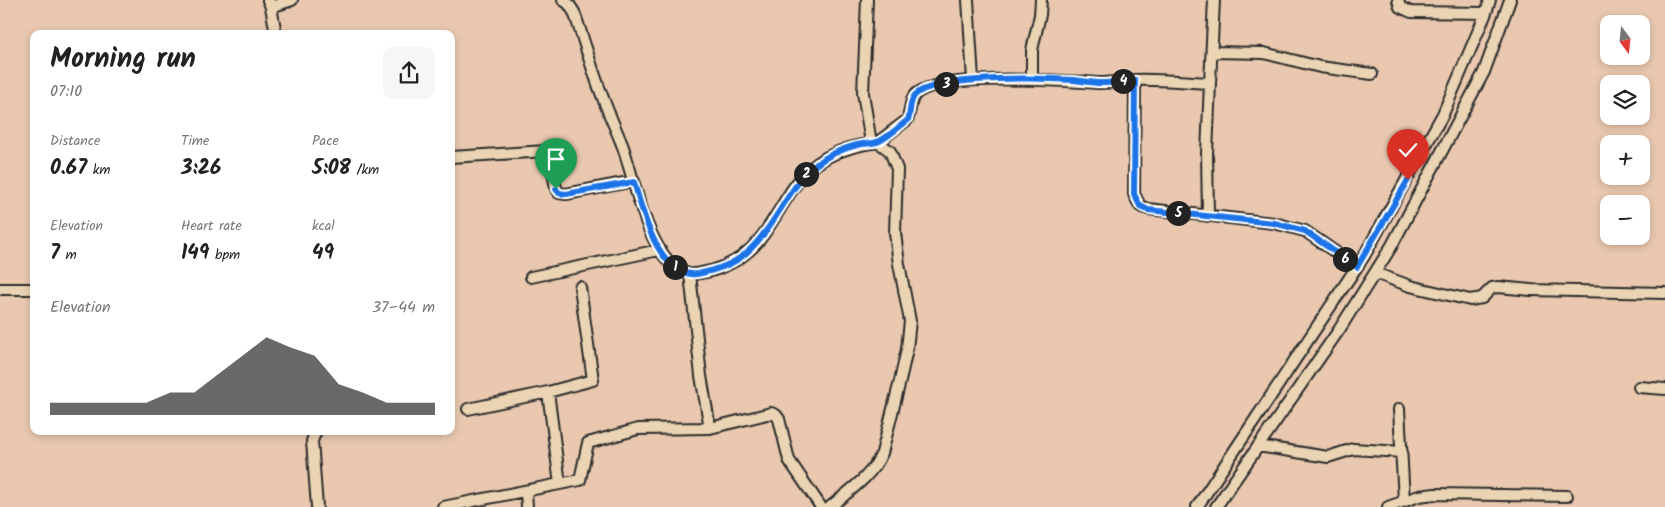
<!DOCTYPE html>
<html lang="en">
<head>
<meta charset="utf-8">
<style>
  :root { --surface:#fff; --page:#f6f6f6; --text:#222; --muted:#767676; --accent:#2b2b2b }
  body { margin:0; font-family:Kalam,sans-serif; background:var(--page); color:var(--text); height:100vh; display:flex; flex-direction:column; font-size:19px; white-space:nowrap }
  * { box-sizing:border-box; margin:0 }
  p { font-size:16px; color:var(--muted) }
  .icon { flex:none; width:28px; height:28px; fill:none; stroke:currentColor; stroke-width:2; stroke-linecap:round; stroke-linejoin:round }
  .map { position:relative; flex:1; overflow:hidden }
  .panel { position:absolute; left:30px; top:30px; width:425px; height:405px; display:flex; flex-direction:column; background:var(--surface); border-radius:10px; box-shadow:0 2px 8px #0003 }
  .panel>* { flex:none }
  .needle { width:32px; rotate:165deg }
  .controls { position:absolute; left:1600px; top:15px; display:grid; gap:10px }
  .controls a { display:grid; place-items:center; width:50px; height:50px; border-radius:10px; background:var(--surface); box-shadow:0 2px 8px #0003; font-size:25px }
  .pin { position:absolute; display:grid; place-items:center; width:42px; height:42px; color:#fff; margin:-51px -21px; border-radius:50% 50% 50% 0; rotate:-45deg; box-shadow:0 0 5px #0007 }
  .pin .icon { rotate:45deg }
  .km { position:absolute; width:25px; height:25px; margin:-12px; border-radius:50%; background:#222; color:#fff; font-size:14px; line-height:25px; text-align:center }
  .round { display:grid; place-items:center; flex:none; width:52px; height:52px; border-radius:10px; background:var(--page) }
  .summary { display:flex; align-items:center; justify-content:space-between; height:85px; padding:0 20px }
  h1 { font-size:28px; font-weight:800; line-height:38px }
  .figures { display:grid; grid-template-columns:repeat(3,1fr); gap:8px; height:85px; padding:5px 20px }
  .figures div { display:grid; align-content:center }
  .figures b { font-size:21px; font-weight:800 }
  .figures small { font-size:14px; font-weight:400 }
  .figures p { font-size:14px }
  .chart { height:140px; padding:10px 20px }
  .chart p { display:flex; justify-content:space-between }
  .chart svg { width:100%; height:90px; margin-top:5px; fill:var(--accent); opacity:.7 }
  .map>svg:first-child { display:block }
</style>
</head>
<body>
<div class="map">
<svg width="1665" height="507" viewBox="0 0 1665 507">
  <rect width="100%" height="100%" fill="#e9c8af"/>
  <filter id="ink" filterUnits="userSpaceOnUse"><feTurbulence type="fractalNoise" baseFrequency=".02" numOctaves="2"/><feDisplacementMap in="SourceGraphic" scale="10" xChannelSelector="R" yChannelSelector="G"/><feConvolveMatrix kernelMatrix="1 2 1 2 8 2 1 2 1" color-interpolation-filters="sRGB"/></filter>
  <g filter="url(#ink)">
    <g fill="none" stroke-linecap="round" stroke-linejoin="round">
      <g stroke="#2b2b2b" stroke-width="14">
        <path id="minor" d="M268 0 271 7 276 34
          M563 0 568 3 574 12C584 40 592 70 603 98 609 115 617 131 623 147 635 181 649 265 689 274 696 275 704 272 711 271 734 264 749 254 763 235 774 220 783 203 794 187 813 159 845 146 878 142L890 151 897 169 895 233 899 264 910 321 907 349 900 381 882 453C872 476 849 491 830 507
          M867 0 863 93 871 143
          M968 0 973 80
          M1398 0 1400 7 1411 12 1486 13
          M271 7 292 0
          M1212 52 1264 53 1320 67 1372 74
          M1032 80V50L1040 15 1041 0
          M1135 80 1134 194 1140 206 1148 209 1274 223 1305 231 1357 267
          M878 142 907 120C911 113 909 101 915 95 937 72 1066 81 1100 83 1111 83 1123 81 1134 80 1159 79 1185 82 1210 83L1214 0
          M451 157 547 151 550 155 556 189 559 193 566 194 634 181
          M1208 216 1207 153 1210 83
          M1375 273 1410 286 1470 300 1482 298 1492 288 1498 287 1531 290 1665 293
          M690 274 701 376 710 428
          M531 277 659 250
          M0 289H34
          M1639 387 1665 389
          M548 392 593 380 580 287
          M468 409 548 392 560 484
          M1399 409 1404 501
          M316 431 312 441 317 507
          M1258 446 1328 457 1353 449 1402 452
          M526 491 527 507
          M443 507 580 480 588 443 638 429 710 428 771 413 776 415 779 419 789 460 821 507
          M1197 507 1364 256 1443 114 1486 13 1490 0
          M1216 507 1339 330 1391 247 1484 72 1510 0
          M1388 507 1419 496 1435 494 1567 496"/>
      </g>
      <use href="#minor" stroke="#ead4b3" stroke-width="10"/>
    </g>
  </g>
  <g fill="none" stroke-linecap="round" stroke-linejoin="round" filter="url(#ink)">
    <g stroke="#fff" stroke-width="10">
      <path id="route" d="M556 189 559 193 566 194 634 182C642 209 656 270 691 274 699 275 706 272 713 270 735 264 748 254 762 236 780 214 790 188 811 169 825 156 843 148 862 144 866 143 872 144 877 142 885 140 900 126 908 120 911 113 909 101 915 95 935 75 1044 78 1074 80 1083 81 1092 83 1101 83 1112 83 1124 81 1135 80L1134 194 1140 206 1148 210 1274 223 1305 231 1357 267 1408 180"/>
    </g>
    <use href="#route" stroke="#1a73e8" stroke-width="6"/>
  </g>
</svg>
<div class="controls">
<a><svg class="needle" viewBox="-14 -14 28 28"><path d="M0-13l5 13h-10z" fill="#e53935"/><path d="M0 13l5-13h-10z" fill="#767676"/></svg></a>
<a><svg class="icon" aria-label="layers" viewBox="0 0 24 24"><path d="M12 4l9 5-9 5-9-5zM3 14l9 5 9-5"/></svg></a>
<a>+</a>
<a>−</a>
</div>
<div class="pin" style="left:556px;top:189px;background:#1e9e55"><svg class="icon" aria-label="arrive" viewBox="0 0 24 24"><path d="M6 21V4h12l-3 4 3 4H6"/></svg></div>
<div class="pin" style="left:1408px;top:180px;background:#d93025"><svg class="icon" aria-label="check" viewBox="0 0 24 24"><path d="M5 12l5 5 9-10"/></svg></div>
<b class="km" style="left:675px;top:267px">1</b>
<b class="km" style="left:806px;top:174px">2</b>
<b class="km" style="left:946px;top:84px">3</b>
<b class="km" style="left:1123px;top:81px">4</b>
<b class="km" style="left:1178px;top:213px">5</b>
<b class="km" style="left:1345px;top:259px">6</b>
<section class="panel">
<div class="summary"><div><h1>Morning run</h1><p>07:10</p></div><a class="round"><svg class="icon" aria-label="share" viewBox="0 0 24 24"><path d="M12 15V3M7 8l5-5 5 5M5 13v7h14v-7"/></svg></a></div>
<div class="figures">
<div><p>Distance</p><b>0.67<small> km</small></b></div>
<div><p>Time</p><b>3:26</b></div>
<div><p>Pace</p><b>5:08<small> /km</small></b></div>
</div>
<div class="figures">
<div><p>Elevation</p><b>7<small> m</small></b></div>
<div><p>Heart rate</p><b>149<small> bpm</small></b></div>
<div><p>kcal</p><b>49</b></div>
</div>
<div class="chart"><p><span>Elevation</span>37–44 m</p>
<svg viewBox="0 0 160 44" preserveAspectRatio="none"><path d="M0 44V38L10 38L20 38L30 38L40 38L50 33L60 33L70 24L80 15L90 6L100 11L110 15L120 29L130 33L140 38L150 38L160 38V44z"/></svg>
</div>
</section>
</div>
</body>
</html>
